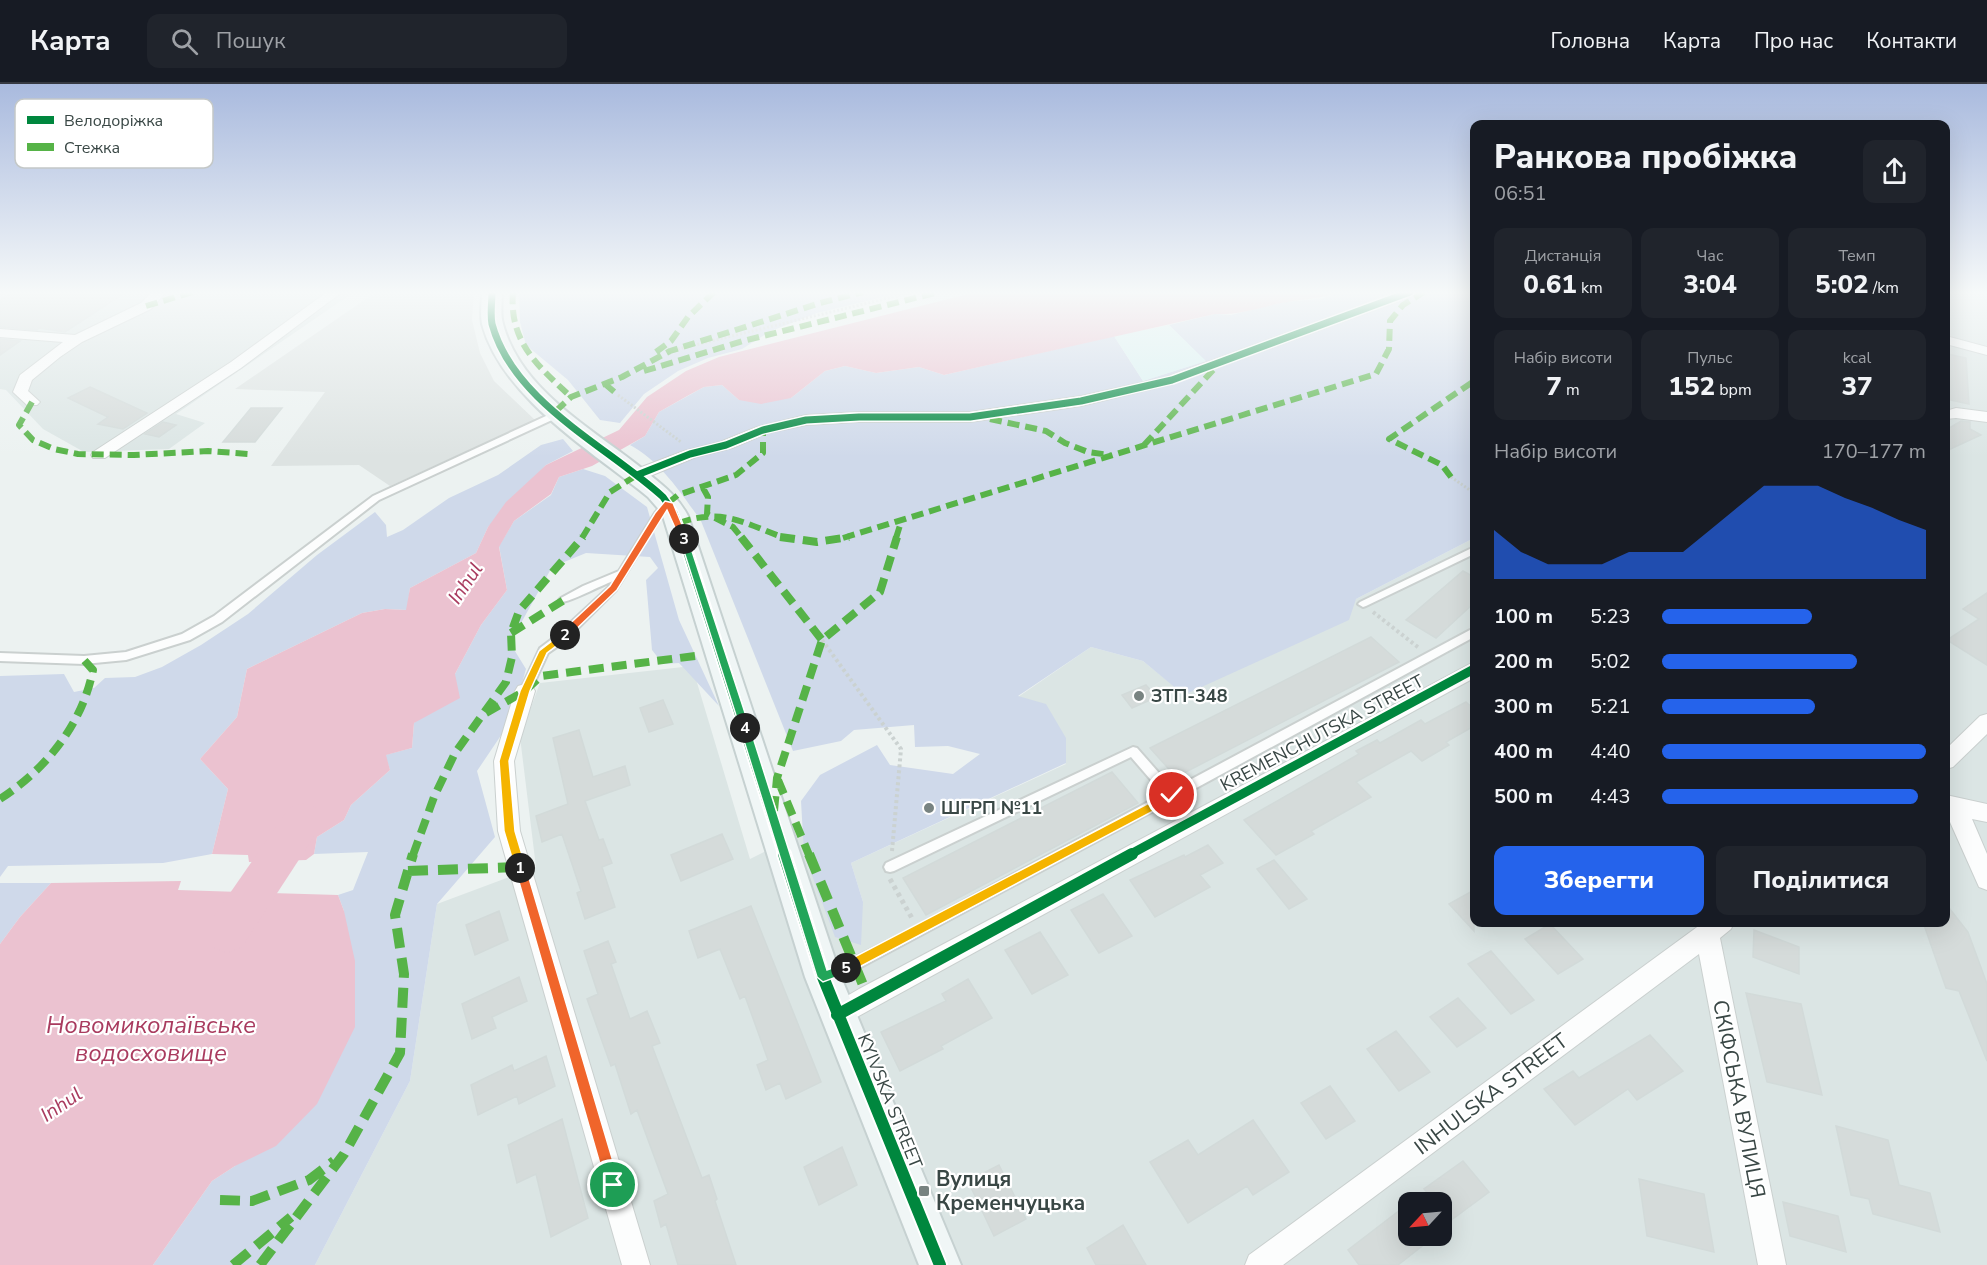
<!DOCTYPE html>
<html lang="uk">
<head>
<meta charset="utf-8">
<style>
  :root { --surface:#171b24; --page:#20242c; --text:#f1f3f6; --muted:#9ea1a6; --line:#363941; --accent:#2563eb }
  body { margin:0; font-family:"Nunito Sans",sans-serif; background:var(--page); color:var(--text); height:100vh; display:flex; flex-direction:column; font-size:22px; white-space:nowrap }
  * { box-sizing:border-box; margin:0 }
  p { font-size:20px; color:var(--muted) }
  .icon { flex:none; width:33px; height:33px; fill:none; stroke:currentColor; stroke-width:2; stroke-linecap:round; stroke-linejoin:round }
  .map { position:relative; flex:1; overflow:hidden }
  .panel { position:absolute; left:1470px; top:36px; width:480px; height:807px; display:flex; flex-direction:column; background:var(--surface); border-radius:12px; box-shadow:0 6px 24px #0002 }
  .panel>* { flex:none }
  .needle { width:39px; rotate:244deg }
  .controls { position:absolute; left:1398px; top:1108px; display:grid; gap:12px }
  .controls a { display:grid; place-items:center; width:54px; height:54px; border-radius:12px; background:var(--surface); box-shadow:0 6px 24px #0002; font-size:30px }
  .pin { position:absolute; display:grid; place-items:center; width:51px; height:51px; color:#fff; margin:-26px; border:3px solid #fff; border-radius:50%; box-shadow:0 2px 6px #0007 }
  .km { position:absolute; width:30px; height:30px; margin:-15px; border-radius:50%; background:#222; color:#fff; font-size:16px; line-height:30px; text-align:center }
  .round { display:grid; place-items:center; flex:none; width:63px; height:63px; border-radius:12px; background:var(--page) }
  .head { display:flex; align-items:center; justify-content:space-between; height:102px; padding:0 24px }
  h1 { font-size:33px; font-weight:800; line-height:45px }
  .stats { display:grid; grid-template-columns:repeat(3,1fr); gap:9px; height:102px; padding:6px 24px }
  .stats div { display:grid; align-content:center; border-radius:12px; background:var(--page); text-align:center }
  .stats b { font-size:26px; font-weight:800 }
  .stats small { font-size:16px; font-weight:400 }
  .stats p { font-size:16px }
  .chart { height:168px; padding:12px 24px }
  .chart p { display:flex; justify-content:space-between }
  .chart svg { width:100%; height:108px; margin-top:6px; fill:var(--accent); opacity:.7 }
  .cta { display:flex; gap:12px; margin-top:auto; padding:12px 24px }
  .cta a { flex:1; height:69px; border-radius:12px; background:var(--accent); color:#fff; font-size:24px; font-weight:800; line-height:69px; text-align:center }
  .cta a+a { background:var(--page); color:var(--text) }
  ul { padding:0 24px; list-style:none; font-size:20px }
  li { display:grid; grid-template-columns:96px 72px 1fr; align-items:center; height:45px }
  li i { height:15px; border-radius:8px; background:var(--accent) }
  header { display:flex; align-items:center; gap:36px; box-sizing:border-box; height:84px; padding:0 30px; background:var(--surface); border-bottom:2px solid var(--line) }
  header strong { font-size:28px }
  nav { display:flex; gap:33px; margin-inline-start:auto; font-size:21px }
  .search { width:420px; height:54px; background:var(--page); display:flex; align-items:center; gap:15px; box-sizing:border-box; padding:0 21px; border-radius:12px; color:var(--muted); font-size:22px }
  .map>svg:first-child { display:block }
</style>
</head>
<body>
<header>
<strong>Карта</strong>
<div class="search"><svg class="icon" aria-label="search" viewBox="0 0 24 24"><circle cx="10" cy="10" r="6"/><path d="M15 15l6 6"/></svg>Пошук</div>
<nav><a>Головна</a><a>Карта</a><a>Про нас</a><a>Контакти</a></nav>
</header>
<div class="map">
<svg width="1987" height="1181" viewBox="0 0 1987 1181">
  <rect width="100%" height="100%" fill="#ecf2f1"/>
  <path fill="#dbe5e4" fill-rule="evenodd" d="M0 208H354L176 330 205 339 169 365 84 368 43 345 6 306 0 305Z
    M1946 208H1987V1181H315L410 997 437 820 536 783 520 653 540 599 692 582 750 775 804 748V770L863 818 851 779 1066 680 1018 613 1091 563 1143 577 1185 611 1356 515 1474 454V838H1946ZM1408 1119H1442V1152H1408Z"/>
  <path fill="#cfd9ea" d="M519 208H904L817 229 771 247 742 265 708 274 678 287 644 310 620 339 600 336 568 296 526 261 520 238Z
    M1342 208H1474V454L1356 515 1349 536 1184 611 1143 577 1091 563 1018 612 1046 620 1066 654V679L851 779 863 818 861 861 835 853 804 770 801 717 820 691 877 661 890 681 953 690 980 670 948 662 915 663 914 641 854 646 841 657 793 667 701 437C682 410 660 377 630 361L645 352 659 328 704 303 722 301 739 316 791 314 825 287 845 282 876 289 919 283 944 291 1114 252 1143 297 1205 277 1169 241 1215 230 1231 231 1283 218 1321 215Z
    M563 355 573 367 546 381 488 443 476 469 410 504 407 526 385 525 362 529 247 585 237 633 200 675 228 705 212 770 163 779 8 782 0 793V592L64 590 74 608 94 604 105 594 135 593 162 583 201 561 248 530 317 471 375 428 386 441 387 453 403 446 449 414 498 391 541 361Z
    M583 385 605 392 647 423 679 536 719 622 679 579 663 580 652 566 646 496 658 484 650 473 586 469 552 483 510 559 526 585 512 635 477 687 495 753 437 820 410 997 315 1181H153L212 1097 235 1082 344 827 338 811 353 806 368 768 314 770 317 753 344 736 351 721 390 686 385 671 412 664 414 639 455 590 481 541 507 506 499 462 514 437 551 411 559 393Z
    M0 799H51L20 833 0 860Z"/>
  <path fill="#d9f2f3" d="M1169 241 1206 277 1143 297 1114 252Z"/>
  <path fill="#dde3e2" d="M376 208H474L472 236 480 269 494 297 535 336 390 402 359 381 271 382 325 308 235 305Z"/>
  <path fill="#ebc2d0" d="M976 208H1342C1321 215 1302 215 1281 219 1259 224 1238 231 1215 230L944 291 919 283 876 289 845 282 825 287 791 314 761 320 739 316 722 301 704 303 689 311 659 328 645 352 592 382 559 393 551 410 514 437 499 463 507 506 481 541 455 590 460 614 414 639 412 664 386 671 390 686 351 721 344 736 317 753 314 770 306 776 249 778 248 771 212 770 228 705 200 675 237 633 247 585 362 529 385 525 406 526 410 504 476 469 488 443 506 418 546 381 619 346 647 313 686 287 719 273Z
    M181 797 178 806 338 811 344 827 355 877V943L317 1020 276 1062 235 1082 212 1097 153 1181H0V860L20 833 51 799Z"/>
  <g fill="none" stroke-linecap="round" stroke-linejoin="round">
    <path fill="#ebc2d0" fill-rule="evenodd" d="M303 719 317 724 323 736 317 748 242 863 227 869 212 863 205 849 212 835 289 724Z"/>
  </g>
  <path fill="#d5dbda" stroke="#d2dad9" stroke-width="1.5" d="M13 208H126L65 248 39 244 37 246 0 243V216Z
    M0 255 20 257 0 271Z
    M1948 270 1966 274 1969 320 1950 316Z
    M90 303 147 329 123 345 98 340 108 333 68 314Z
    M251 324H282L255 358H223Z
    M1961 337 1970 338V345L1981 351 1946 367V346Z
    M163 338 176 341 159 353 145 350Z
    M1463 487 1474 493V519L1436 554 1406 536Z
    M1987 509V581L1947 556 1979 535 1963 525Z
    M1371 553 1399 578 1176 693 1150 664Z
    M1146 601 1157 613 1132 624 1122 611Z
    M663 616 673 640 649 648 640 624Z
    M1466 618 1474 625V642L1446 658 1449 661 1422 677 1411 667 1356 698 1371 713 1311 747 1314 750 1276 771 1244 736 1359 670 1356 667 1377 656 1380 659 1421 636 1425 640Z
    M579 646 593 693 625 682 630 701 585 717 599 756 603 755 612 779 602 783 615 823 585 835 577 809 581 807 562 750 542 758 536 732 568 720 553 654Z
    M1112 688 1138 719 926 831 903 794Z
    M722 750 733 775 681 797 671 771Z
    M1208 761 1223 779 1200 791 1210 803 1155 833 1130 796 1184 771 1185 773Z
    M1274 776 1307 815 1289 825 1257 785Z
    M1474 806V847L1449 820Z
    M1103 810 1132 852 1099 869 1071 826Z
    M1946 820 1968 848 1987 900V977L1959 907 1946 904 1923 838H1946Z
    M751 822 821 998 786 1015 780 999 766 1006 757 981 768 976 745 912 740 915 720 865 698 874 689 847Z
    M499 827 508 856 475 871 466 841Z
    M1550 840 1583 875 1558 890 1525 855Z
    M1754 846 1799 863V890L1753 873Z
    M1040 848 1068 891 1032 910 1005 866Z
    M608 857 616 878 611 880 630 935 647 927 660 959 652 962 702 1094 709 1091 717 1115 715 1117 736 1181H678L666 1140 661 1143 654 1117 668 1110 637 1026 631 1030 615 980 611 982 587 915 598 910 584 867Z
    M1491 867 1534 916 1511 930 1468 880Z
    M519 893 527 917 492 933 496 944 472 955 462 920Z
    M968 895 992 934 941 962 943 965 900 987 881 948 946 917 942 910Z
    M1746 909 1801 920 1822 1011 1767 998Z
    M1458 914 1486 944 1457 963 1430 933Z
    M1396 947 1430 988 1399 1007 1367 965Z
    M1650 951 1683 987 1637 1016 1628 1005 1575 1041 1544 1005 1573 987 1579 994Z
    M546 972 555 1002 519 1020 517 1012 478 1031 471 1001 512 981 514 987Z
    M1330 1002 1355 1037 1326 1055 1301 1019Z
    M562 1035 588 1134 551 1153 536 1090 517 1099 508 1061Z
    M1253 1036 1289 1088 1253 1111 1247 1102 1188 1139 1150 1078 1188 1056 1198 1071Z
    M1836 1042 1888 1056 1899 1101 1930 1109 1940 1148 1873 1130 1869 1115 1851 1111Z
    M842 1063 857 1101 819 1121 804 1083Z
    M1463 1077 1489 1108 1450 1137 1442 1126V1119H1436L1424 1105Z
    M999 1081 1026 1135 994 1152 968 1097Z
    M1639 1095 1704 1110 1714 1168 1647 1152Z
    M1783 1118 1838 1132 1846 1168 1790 1152Z
    M1400 1126 1408 1136V1152H1435L1398 1181H1359L1348 1166Z
    M1123 1141 1146 1181H1096L1087 1164Z"/>
  <g fill="none" stroke-linecap="round" stroke-linejoin="round">
    <g stroke="#cad0cf" stroke-width="4">
      <path id="lane" d="M553 325H559L560 327 552 336 379 416 222 538 190 556 126 576 84 580 0 577V569L84 572 126 568 182 550 214 532 373 412 546 332Z
        M668 416 673 419 661 433 616 506 564 558 548 569 529 610H521L520 607 540 564 556 552 610 502 613 497C602 501 568 519 561 518L559 516 561 514 583 502 619 487 655 429 665 417Z
        M1474 463V470L1366 522 1363 523 1358 520 1360 518Z
        M1470 546H1474V553L1176 715 848 890 828 897 823 895 821 891 823 887 840 881 915 843 1163 710 1131 673 894 787 890 788 886 787 884 783 886 779 1133 663 1137 664 1173 705Z"/>
    </g>
    <g stroke="#cad0cf" stroke-width="2">
      <path id="street" d="M152 208H166L151 225 82 258 60 273 32 296 28 307 40 318 37 321H27L13 308 20 291 63 258 0 253V245L75 251 141 219Z
        M327 208H342L241 284 105 374H93L91 371 93 368 231 278Z
        M1398 208H1417L1415 211 1172 300 1081 322 970 338H859L806 341 768 349 732 364 696 373 643 395 637 396 629 391 631 387 684 367 720 358 757 343 806 331 859 328H970L1081 312 1167 293Z
        M1946 252 1987 263V271L1946 260Z
        M1956 324 1987 328V338L1956 334 1946 335V327Z
        M1474 578V594L846 939 837 943 828 939 825 931 828 923 859 905Z
        M525 600 532 602 535 607 514 677 520 747 650 1181H622L498 747 494 677 515 607 518 602Z
        M1987 630V650L1953 683 1946 685V665L1980 632Z
        M1946 711 1987 720V738L1972 735 1987 770V806L1979 803 1946 729Z
        M1704 838H1734L1731 845 1720 854 1786 1181H1758L1699 870 1283 1181H1245L1249 1171Z"/>
    </g>
    <g stroke="#c6d1d1" stroke-width="4">
      <path id="secondary" d="M482 208H502C502 218 500 230 503 240 521 307 593 345 644 386 661 400 677 411 688 432L841 893 961 1181H919L805 893 662 429 648 413C592 367 502 314 482 240 480 230 482 218 482 208Z"/>
    </g>
    <path stroke="#cbd2d1" stroke-width="3" stroke-dasharray="2 2" stroke-linecap="butt" d="M670 267 913 208
      M618 311 681 358
      M1451 393 1474 409"/>
    <path stroke="#cbd2d1" stroke-width="4" stroke-dasharray="3 3" stroke-linecap="butt" d="M1373 528 1419 564
      M822 556 901 665 892 767"/>
    <path stroke="#cbd2d1" stroke-width="5" stroke-dasharray="4 4" stroke-linecap="butt" d="M890 795 913 836"/>
    <use href="#lane" fill="#fcfdfd" fill-rule="evenodd"/>
    <use href="#street" fill="#fcfdfd" fill-rule="evenodd"/>
    <use href="#secondary" fill="#f0f6f6" fill-rule="evenodd"/>
    <path stroke="#56b347" stroke-width="6" stroke-dasharray="12 6" stroke-linecap="butt" d="M513 208C509 258 537 281 571 313
      M146 222 192 208
      M656 268 671 257 688 233 714 208
      M644 287 743 257 939 208
      M605 300 618 311
      M32 318 19 341 33 356 54 365 78 370 134 371 208 367 249 370
      M556 327 571 313 622 293 670 267 820 219 863 208
      M990 335 1046 347 1065 359 1088 368 1110 371
      M1144 361 1215 284
      M1451 393 1442 381 1389 355 1474 297
      M703 404 708 413 707 430 733 443 742 454
      M668 419 678 411 736 391 763 369V346
      M679 439C723 423 745 440 785 454
      M582 454 610 408 637 391
      M843 454 1376 290 1389 265 1390 237 1403 221 1424 208
      M896 454 901 438"/>
    <path stroke="#56b347" stroke-width="8" stroke-dasharray="15 8" stroke-linecap="butt" d="M741 453 822 556
      M780 453 817 458 849 453
      M511 549 564 516
      M486 629 525 607 541 592 702 571
      M778 696 809 771
      M0 715C46 685 82 641 93 586L84 576
      M774 727 777 694 822 556 880 508 897 453
      M413 771 434 713 455 669 506 598 512 573 511 549 519 527 583 453"/>
    <path stroke="#56b347" stroke-width="10" stroke-dasharray="20 10" stroke-linecap="butt" d="M809 770 868 913
      M408 787 520 783
      M220 1116 252 1117 309 1096 334 1077
      M233 1181 291 1133
      M260 1181 344 1070 400 969 404 890 395 831 413 770"/>
    <g stroke="#fff" stroke-width="10">
      <path id="cycleway-far2" d="M492 208C492 218 490 230 492 240 513 318 607 362 663 413L674 429 684 454
        M637 391 690 370 726 361 763 346 806 336 859 333H970L1081 317 1172 296 1410 208"/>
    </g>
    <g stroke="#fff" stroke-width="13">
      <path id="cycleway-far1" d="M683 453 784 771
        M1129 771 1474 585"/>
    </g>
    <g stroke="#fff" stroke-width="16">
      <path id="cycleway" d="M784 770 823 893 940 1181
        M837 931 1132 770"/>
    </g>
    <use href="#cycleway-far2" stroke="#00873e" stroke-width="7"/>
    <use href="#cycleway-far1" stroke="#00873e" stroke-width="9"/>
    <use href="#cycleway" stroke="#00873e" stroke-width="12"/>
  </g>
  <linearGradient id="sky" x2="0" y2="1"><stop stop-color="#a9bade"/><stop offset="0.56" stop-color="#f6f9f9"/><stop offset="1" stop-color="#f6f9f9" stop-opacity="0"/></linearGradient>
  <rect width="1987" height="373" fill="url(#sky)"/>
  <path fill="#f0652b" stroke="#fff" stroke-width="1.5" d="M520 779 526 784 620 1101 618 1106 613 1108 608 1106 606 1101 515 784Z"/>
  <path fill="#f5b400" stroke="#fff" stroke-width="1.5" d="M565 547 568 548V553L547 569 530 607 509 677 515 747 526 784 520 789 515 784 504 747 499 677 520 607 539 567Z"/>
  <path fill="#f0652b" stroke="#fff" stroke-width="1.5" d="M665 417 673 419 688 455 687 457H681L667 426 617 506 568 553H561V548L610 502 655 429Z"/>
  <path fill="#22a559" stroke="#fff" stroke-width="1.5" d="M684 452 688 455 750 644 745 648 740 644 680 455Z"/>
  <path fill="#22a559" stroke="#fff" stroke-width="1.5" d="M745 640 750 644 827 886 846 879 852 884 850 888 823 898 817 893 740 644Z"/>
  <path fill="#f5b400" stroke="#fff" stroke-width="1.5" d="M1172 707 1178 711 1176 715 850 888H841V880Z"/>
  <g fill="#788381" stroke="#fff" stroke-width="2">
    <circle cx="1139" cy="612" r="6"/>
    <circle cx="929" cy="724" r="6"/>
    <rect x="918" y="1101" width="12" height="12" rx="3"/>
  </g>
  <g text-anchor="middle" stroke-width="4.5" stroke-linejoin="round" paint-order="stroke">
    <g font-size="18" font-weight="bold" fill="#394745" stroke="#fff" text-anchor="start">
      <text x="1151" y="618">ЗТП-348</text>
      <text x="941" y="730">ШГРП №11</text>
    </g>
    <g font-size="18" fill="#394745" stroke="#fff">
      <text transform="translate(1322 649) rotate(-28)" y="6">KREMENCHUTSKA STREET</text>
      <text transform="translate(890 1017) rotate(68)" y="6">KYIVSKA STREET</text>
    </g>
    <g font-size="20" font-style="italic" fill="#a93b5f" stroke="#fff">
      <text transform="translate(465 499) rotate(-56)" y="7">Inhul</text>
      <text transform="translate(61 1020) rotate(-34)" y="7">Inhul</text>
    </g>
    <g font-size="21" fill="#394745" stroke="#fff">
      <text transform="translate(1491 1010) rotate(-37)" y="7">INHULSKA STREET</text>
      <text transform="translate(1739 1015) rotate(79)" y="7">СКІФСЬКА ВУЛИЦЯ</text>
    </g>
    <g font-size="21" font-weight="bold" fill="#394745" stroke="#fff" text-anchor="start">
      <text x="936" y="1102">Вулиця<tspan x="936" dy="24">Кременчуцька</tspan></text>
    </g>
    <g font-size="24" font-style="italic" fill="#a93b5f" stroke="#fff">
      <text x="151" y="949">Новомиколаївське<tspan x="151" dy="28">водосховище</tspan></text>
    </g>
  </g>
  <rect x="15" y="15" width="198" height="69" rx="9" fill="#fff" stroke="#c4c8c7" stroke-width="1.5"/>
  <rect x="27" y="32" width="27" height="8" fill="#00873e"/>
  <rect x="27" y="59" width="27" height="8" fill="#56b347"/>
  <g font-size="16" fill="#394745">
    <text x="64" y="42">Велодоріжка</text>
    <text x="64" y="69">Стежка</text>
  </g>
</svg>
<div class="controls">
<a><svg class="needle" viewBox="-14 -14 28 28"><path d="M0-13l5 13h-10z" fill="#e53935"/><path d="M0 13l5-13h-10z" fill="#9ea1a6"/></svg></a>
</div>
<div class="pin" style="left:613px;top:1101px;background:#1e9e55"><svg class="icon" aria-label="arrive" viewBox="0 0 24 24"><path d="M6 21V4h12l-3 4 3 4H6"/></svg></div>
<div class="pin" style="left:1172px;top:711px;background:#d93025"><svg class="icon" aria-label="check" viewBox="0 0 24 24"><path d="M5 12l5 5 9-10"/></svg></div>
<b class="km" style="left:520px;top:784px">1</b>
<b class="km" style="left:565px;top:551px">2</b>
<b class="km" style="left:684px;top:455px">3</b>
<b class="km" style="left:745px;top:644px">4</b>
<b class="km" style="left:846px;top:884px">5</b>
<section class="panel">
<div class="head"><div><h1>Ранкова пробіжка</h1><p>06:51</p></div><a class="round"><svg class="icon" aria-label="share" viewBox="0 0 24 24"><path d="M12 15V3M7 8l5-5 5 5M5 13v7h14v-7"/></svg></a></div>
<div class="stats">
<div><p>Дистанція</p><b>0.61<small> km</small></b></div>
<div><p>Час</p><b>3:04</b></div>
<div><p>Темп</p><b>5:02<small> /km</small></b></div>
</div>
<div class="stats">
<div><p>Набір висоти</p><b>7<small> m</small></b></div>
<div><p>Пульс</p><b>152<small> bpm</small></b></div>
<div><p>kcal</p><b>37</b></div>
</div>
<div class="chart"><p><span>Набір висоти</span>170–177 m</p>
<svg viewBox="0 0 160 44" preserveAspectRatio="none"><path d="M0 44V24L10 33L20 38L30 38L40 38L50 33L60 33L70 33L80 24L90 15L100 6L110 6L120 6L130 11L140 15L150 20L160 24V44z"/></svg>
</div>
<ul>
<li><b>100 m</b>5:23<i style="width:57%"></i></li>
<li><b>200 m</b>5:02<i style="width:74%"></i></li>
<li><b>300 m</b>5:21<i style="width:58%"></i></li>
<li><b>400 m</b>4:40<i style="width:100%"></i></li>
<li><b>500 m</b>4:43<i style="width:97%"></i></li>
</ul>
<div class="cta"><a>Зберегти</a><a>Поділитися</a></div>
</section>
</div>
</body>
</html>
